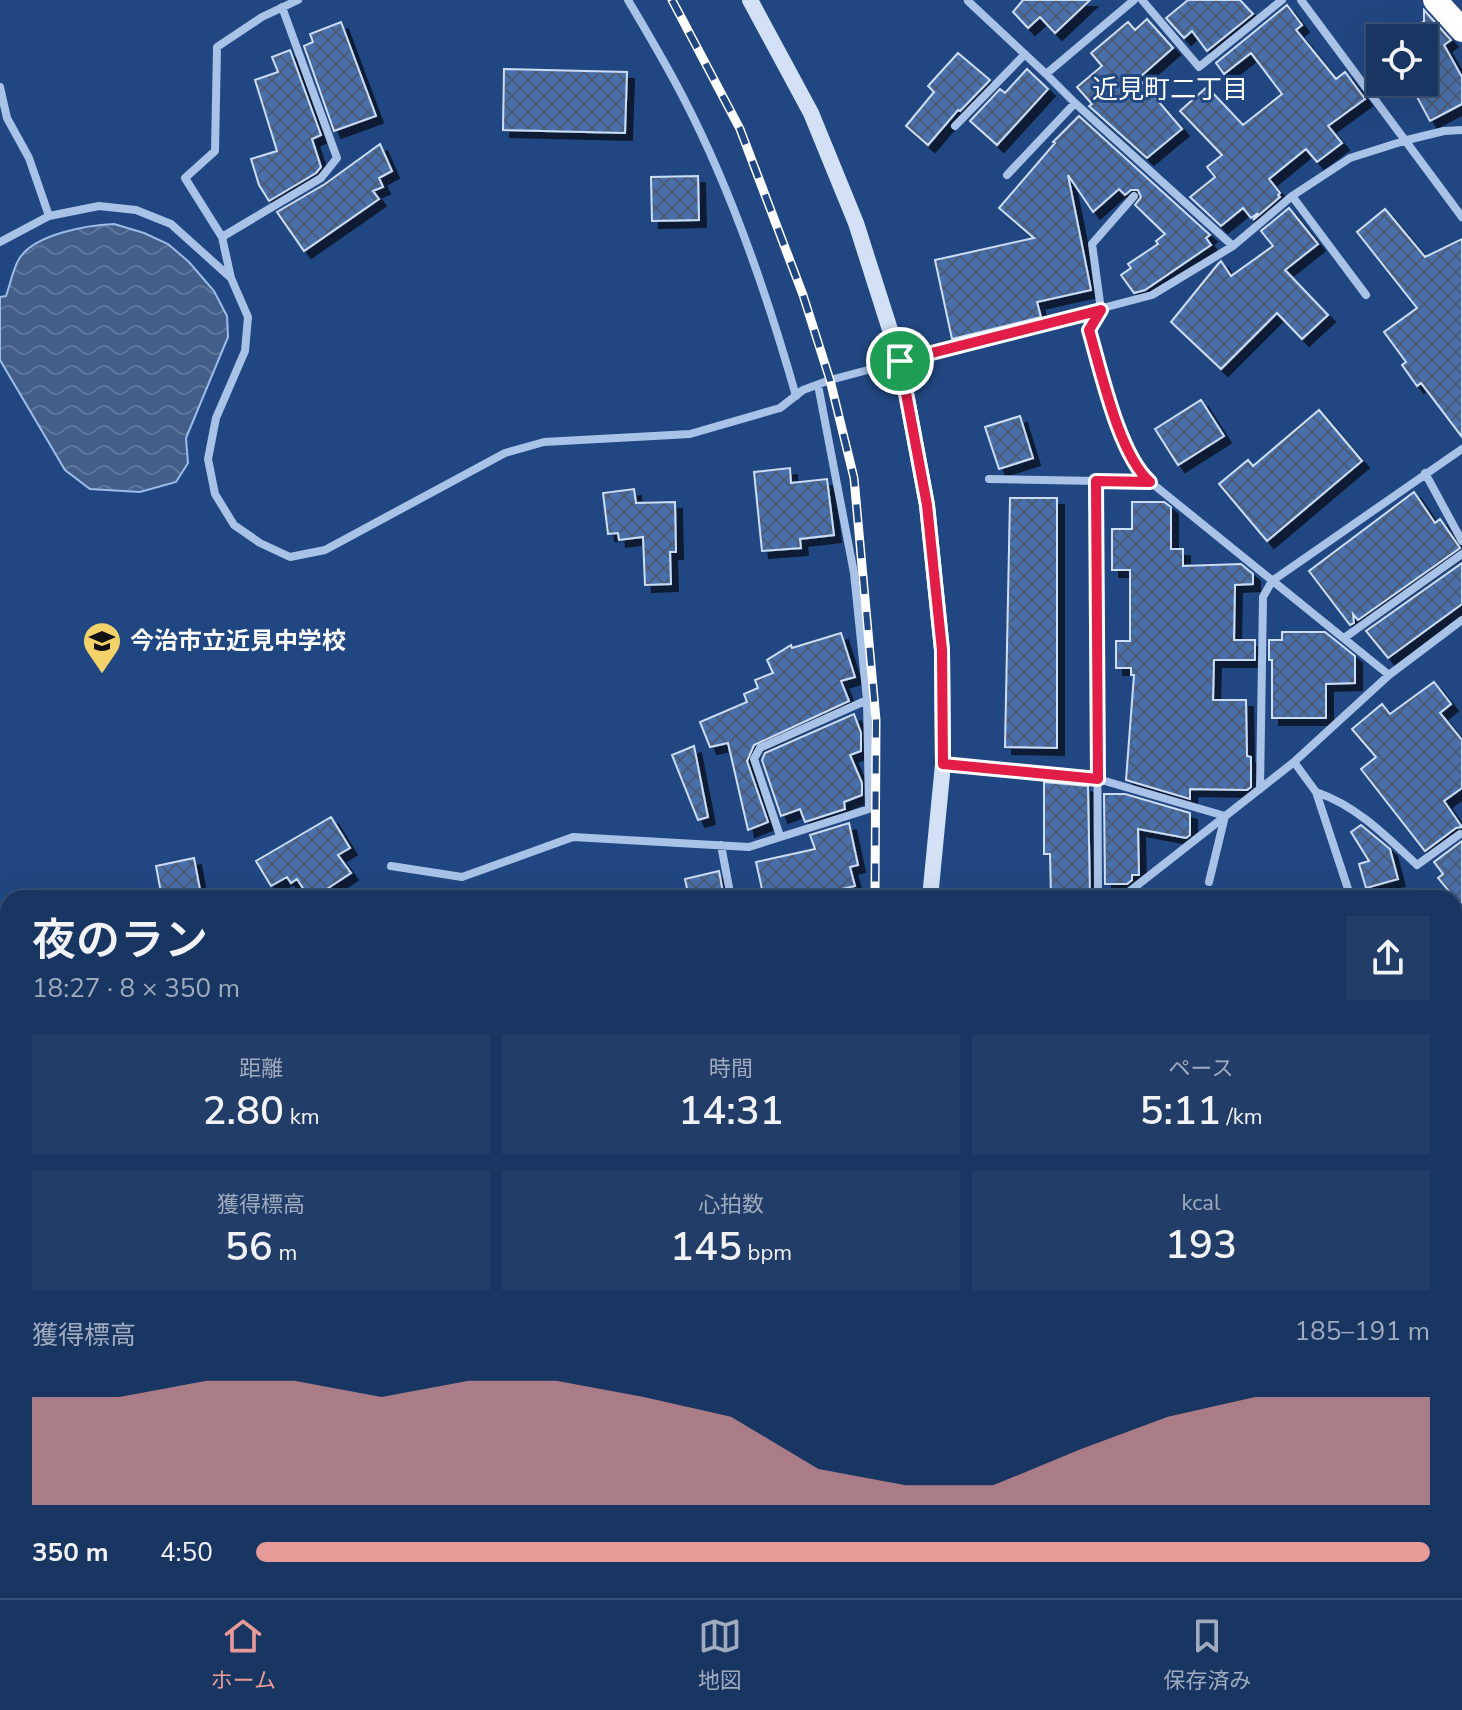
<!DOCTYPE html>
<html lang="ja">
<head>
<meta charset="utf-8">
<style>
  :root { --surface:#193562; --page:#223d68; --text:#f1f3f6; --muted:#9fabbe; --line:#375077; --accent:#e69b98 }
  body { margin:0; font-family:"Nunito Sans","Noto Sans JP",sans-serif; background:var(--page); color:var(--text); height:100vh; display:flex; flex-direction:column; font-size:30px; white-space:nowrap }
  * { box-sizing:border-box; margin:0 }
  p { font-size:26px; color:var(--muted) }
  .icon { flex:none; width:44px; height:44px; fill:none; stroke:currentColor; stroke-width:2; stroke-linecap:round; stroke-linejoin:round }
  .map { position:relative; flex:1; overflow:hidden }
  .details { position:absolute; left:0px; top:890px; width:1462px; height:708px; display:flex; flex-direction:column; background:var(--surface); border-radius:24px 24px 0 0; box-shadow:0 8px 32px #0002,0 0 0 2px var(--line) }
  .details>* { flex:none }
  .tools { position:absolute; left:1366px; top:24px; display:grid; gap:16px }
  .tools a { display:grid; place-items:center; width:72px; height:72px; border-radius:0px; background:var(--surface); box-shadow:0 8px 32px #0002,0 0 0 2px var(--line); font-size:40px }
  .pin { position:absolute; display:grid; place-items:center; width:68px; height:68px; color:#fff; margin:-34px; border:4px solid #fff; border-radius:50%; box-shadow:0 2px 8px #0007 }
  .round { display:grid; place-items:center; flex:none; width:84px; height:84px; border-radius:0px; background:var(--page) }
  .summary { display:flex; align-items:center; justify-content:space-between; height:136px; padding:0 32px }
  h1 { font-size:44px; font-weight:600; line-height:60px }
  .figures { display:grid; grid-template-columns:repeat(3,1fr); gap:12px; height:136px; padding:8px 32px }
  .figures div { display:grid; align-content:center; border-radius:0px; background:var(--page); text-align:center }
  .figures b { font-size:40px; font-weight:600 }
  .figures small { font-size:22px; font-weight:400 }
  .figures p { font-size:22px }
  .chart { height:224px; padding:16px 32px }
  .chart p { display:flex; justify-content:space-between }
  .chart svg { width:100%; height:144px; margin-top:8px; fill:var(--accent); opacity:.7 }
  ul { padding:0 32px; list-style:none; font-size:26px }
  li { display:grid; grid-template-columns:128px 96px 1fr; align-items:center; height:60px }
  li i { height:20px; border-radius:10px; background:var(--accent) }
  .tabs { display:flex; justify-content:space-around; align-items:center; height:112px; border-top:2px solid var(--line); background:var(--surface); font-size:22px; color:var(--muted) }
  .tabs a { display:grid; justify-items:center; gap:4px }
  .tabs .active { color:var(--accent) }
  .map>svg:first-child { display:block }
</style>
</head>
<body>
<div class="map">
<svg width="1462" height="1598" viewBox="0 0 1462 1598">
  <defs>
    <pattern id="forest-firs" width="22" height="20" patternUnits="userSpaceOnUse" patternTransform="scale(2)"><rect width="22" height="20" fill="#3560a0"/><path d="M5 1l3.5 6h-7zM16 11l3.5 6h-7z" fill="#5378ae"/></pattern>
    <pattern id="water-waves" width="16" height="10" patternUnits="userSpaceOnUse" patternTransform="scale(2)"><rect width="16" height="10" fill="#435e89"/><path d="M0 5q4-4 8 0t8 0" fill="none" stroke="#5f769b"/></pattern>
    <pattern id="building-cross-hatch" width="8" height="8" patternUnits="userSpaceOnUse" patternTransform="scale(2)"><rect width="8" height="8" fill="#4a70ab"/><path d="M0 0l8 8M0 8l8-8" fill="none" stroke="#4b5c77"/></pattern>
    <filter id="shadow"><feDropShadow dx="7" dy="7" stdDeviation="0" flood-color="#0009"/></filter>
  </defs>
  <rect width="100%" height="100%" fill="#214782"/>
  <path fill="url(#forest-firs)" d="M8 1067V1341L0 1344V1070Z"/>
  <path fill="url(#water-waves)" stroke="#9cbce9" stroke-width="2" d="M114 224 144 233 168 244 189 262 214 291 227 316 228 337 186 438 188 463 176 482 140 492 90 489 65 470 0 360V297L6 296C10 285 13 269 19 259 34 234 88 225 114 224Z
    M8 1307V1428L0 1422V1310Z
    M91 1590H377L379 1598H92Z"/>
  <path fill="url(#building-cross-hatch)" stroke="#ccddf6" stroke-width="2" filter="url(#shadow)" d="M1023 0H1090L1055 33 1040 17 1028 28 1013 12Z
    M1188 0H1240L1253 14 1207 51 1192 31 1184 38 1166 18Z
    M1287 5 1302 25 1296 30 1336 79 1345 72 1365 99 1328 126 1342 143 1317 162 1306 149 1269 179 1280 193 1278 195 1280 197 1253 220 1258 213 1251 218 1243 208 1221 226 1190 197 1215 177 1207 167 1222 155 1180 111 1207 87 1243 125 1282 94 1251 53 1224 74 1216 63Z
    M1424 10 1451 40 1444 45 1462 77V104L1430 121 1409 82H1424V38H1402L1424 21Z
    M1147 19 1173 48 1140 77V80L1182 129 1147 158 1089 106 1092 104 1077 87 1102 66 1091 53 1128 22 1135 30Z
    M341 22 376 116 334 131 304 46 313 42 310 34Z
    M290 50 321 135 312 139 321 167 316 173 269 201 259 185 251 159 277 151 255 80 278 72 272 57Z
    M958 53 990 80 960 111 958 110 928 145 906 126 934 92 928 86Z
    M504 69 627 72 625 133 503 130Z
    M1027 69 1048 89 997 145 970 121 1000 89 1005 93Z
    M1079 116 1210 235 1206 238 1211 245 1145 290 1134 293 1121 275 1131 268 1128 264 1158 244 1156 241 1165 234 1135 205 1141 197 1138 190H1131L1125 195 1119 189 1093 212 1068 175 1091 290 1037 302 1041 317 952 339 935 260 1034 238 999 208 1055 143 1053 142Z
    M380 144 392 171 379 178 383 187 373 191 379 199 304 251 277 212 325 184Z
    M698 176 699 220 652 221 651 177Z
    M1289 208 1318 244 1285 270 1328 315 1302 339 1277 313 1221 369 1171 322 1218 264 1221 261 1231 276 1273 246 1261 231Z
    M1385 209 1425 257 1462 239V437L1421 383 1417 386 1402 365 1406 362 1384 332 1417 308 1357 232Z
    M1201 400 1224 436 1178 465 1155 429Z
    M1319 410 1362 461 1267 541 1219 484 1248 460 1253 466Z
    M1020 416 1033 458 999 469 985 427Z
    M790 468 791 483 827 479 834 535 800 539 801 548 762 551 754 472Z
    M634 489 636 503 675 502 676 552H670L671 584 645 585 643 537 619 540 618 533 608 534 603 493Z
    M1414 492 1435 523 1440 519 1460 548 1358 620 1353 614 1354 623 1350 625 1309 571Z
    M1010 498H1057V748L1005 747Z
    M1132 502H1164L1171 507V549H1183V566L1241 564 1253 574V584L1235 585 1234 640H1255V660H1214L1213 700H1246L1247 756 1251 757V787L1247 790 1190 789V799L1126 780 1134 675H1131V668H1116V641H1130V570H1112V529H1132Z
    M1462 563V604L1388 658 1366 631Z
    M1282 632H1325L1355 656V683L1326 684V718H1272V660H1269V640H1282Z
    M841 633 855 677 841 681 849 701 754 745 747 761 768 822 748 830 728 743 710 747 700 722 747 702 744 694 758 688 755 680 773 673 767 660 791 645 792 648Z
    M1434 682 1451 704 1440 713 1462 740V788L1444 801 1462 827 1456 828 1425 851 1361 769 1376 757 1352 729 1382 704 1390 714Z
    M854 714 861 733V751L850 755 862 783V795L844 802 845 809 805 822 800 809 781 816 762 760 765 753Z
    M694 746 708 817 698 820 672 755Z
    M1044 782 1088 786 1090 896H1051L1050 854H1044Z
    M1104 794H1125L1190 813V835L1186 838 1138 829 1139 875H1132V880L1127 884H1105Z
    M331 817 350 848 338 855 351 873 313 898H309L297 879 291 883 287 877 271 886 256 861Z
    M849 823 858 865 850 867 855 886 833 891 834 898H764L756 862 815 849 810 835Z
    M1361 825 1390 849 1398 879 1366 888 1359 864 1369 861 1351 832Z
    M1462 841V907L1438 878 1443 874 1434 862Z
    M194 858 201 895 162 898 156 866Z
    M719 871 724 898H689L685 879Z"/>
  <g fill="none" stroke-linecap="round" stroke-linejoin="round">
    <path stroke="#a8c2e8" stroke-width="6" d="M1454 982 1462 976
      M1454 1224 1462 1251"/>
    <path stroke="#a8c2e8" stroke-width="8" d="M628 0C647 32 666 64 683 97 732 191 767 294 796 396
      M1142 0 1199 67 1282 0
      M1301 0 1462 217
      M968 1 1046 74 1134 0
      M0 87 7 118 29 158 49 216
      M1075 103 1233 246
      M955 126 1025 54
      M1007 175 1075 103 1046 74
      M1134 196 1092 244 1101 310 1089 330 1114 415 1138 472 1389 675
      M1292 196 1366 295
      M222 237 321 178 337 158 282 7
      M0 242 49 216 99 206 136 210 171 224 231 278 248 317 245 351 216 418 208 459 215 494 234 525 260 543 290 557 325 550 505 453 544 442 690 434 780 408 803 390 830 380 1152 295 1233 246 1292 196 1350 158 1407 140 1444 131 1462 130
      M231 278 222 237 185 178 215 151 217 47 262 17 298 0
      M1425 473 1462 541
      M989 479 1149 482
      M1096 481 1098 898
      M1344 638 1462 554
      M1294 762 1316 792 1351 898
      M943 764 1098 779 1225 816 1209 882
      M1260 789 1263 597 1272 581 1462 449
      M1316 792C1357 806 1386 836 1417 865L1460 834
      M780 836 754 759 760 748 867 700
      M721 845 731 898
      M391 866 462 877 573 837 749 847 869 809 867 700 854 573 818 385
      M1121 898 1294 762 1389 675 1462 620
      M0 948H8
      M1454 1382 1462 1396
      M1454 1574 1462 1576
      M409 1590 410 1598
      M477 1590 479 1598
      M1376 1598 1378 1590"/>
    <path stroke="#d3e1f6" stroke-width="16" d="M750 0 811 113 856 223 900 361 927 505 942 650 943 764 930 898
      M815 1598 816 1590"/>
    <path stroke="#fff" stroke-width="24" d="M1435 0 1462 30"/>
    <g stroke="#fff" stroke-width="9">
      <path id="rail" d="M672 0 740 129 803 295 830 380 854 478 876 720 875 898
        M756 1598V1590"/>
    </g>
    <use href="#rail" stroke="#214782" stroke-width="6" stroke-dasharray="18" stroke-linecap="butt"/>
  </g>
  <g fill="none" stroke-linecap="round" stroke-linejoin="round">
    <g stroke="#fff" stroke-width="16">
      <path id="route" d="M1101 310 1089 330C1101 371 1119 455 1150 482L1096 481 1098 779 943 764 942 650 927 505 900 361Z"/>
    </g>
    <use href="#route" stroke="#e11d48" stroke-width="10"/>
  </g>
  <defs>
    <g id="school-pin" transform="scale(2)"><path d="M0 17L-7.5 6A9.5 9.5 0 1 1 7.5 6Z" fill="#f4d26a" stroke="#214782"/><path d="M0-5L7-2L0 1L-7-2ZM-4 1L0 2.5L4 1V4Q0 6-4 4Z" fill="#111"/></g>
  </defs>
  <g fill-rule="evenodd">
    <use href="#school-pin" x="102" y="641"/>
  </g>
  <g text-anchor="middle" stroke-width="6" stroke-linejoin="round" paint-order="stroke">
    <g font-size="24" font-weight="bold" fill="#fff" stroke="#214782" text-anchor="start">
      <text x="130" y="649">今治市立近見中学校</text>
    </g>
    <g font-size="26" fill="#fff" stroke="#214782">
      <text x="1170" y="98">近見町二丁目</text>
    </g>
  </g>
</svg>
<div class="tools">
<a><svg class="icon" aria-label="locate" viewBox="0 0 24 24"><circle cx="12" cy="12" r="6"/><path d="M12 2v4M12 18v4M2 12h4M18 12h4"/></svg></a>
</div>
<div class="pin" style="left:900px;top:361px;background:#1e9e55"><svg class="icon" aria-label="arrive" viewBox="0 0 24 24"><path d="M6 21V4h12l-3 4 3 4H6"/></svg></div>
<section class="details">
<div class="summary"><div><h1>夜のラン</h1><p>18:27 · 8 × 350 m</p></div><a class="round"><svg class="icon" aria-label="share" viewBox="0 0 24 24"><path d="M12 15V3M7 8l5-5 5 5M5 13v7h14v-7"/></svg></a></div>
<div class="figures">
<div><p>距離</p><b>2.80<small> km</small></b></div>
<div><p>時間</p><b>14:31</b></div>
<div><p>ペース</p><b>5:11<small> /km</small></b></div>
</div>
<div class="figures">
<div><p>獲得標高</p><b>56<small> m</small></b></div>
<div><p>心拍数</p><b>145<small> bpm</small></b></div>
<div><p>kcal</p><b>193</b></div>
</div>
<div class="chart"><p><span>獲得標高</span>185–191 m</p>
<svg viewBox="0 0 160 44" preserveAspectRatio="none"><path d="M0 44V11L10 11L20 6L30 6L40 11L50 6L60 6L70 11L80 17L90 33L100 38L110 38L120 27L130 17L140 11L150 11L160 11V44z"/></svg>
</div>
<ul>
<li><b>350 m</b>4:50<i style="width:100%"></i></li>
</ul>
</section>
</div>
<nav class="tabs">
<a class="active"><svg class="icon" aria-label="home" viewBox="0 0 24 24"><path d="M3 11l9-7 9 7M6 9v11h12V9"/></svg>ホーム</a>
<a><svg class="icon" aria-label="map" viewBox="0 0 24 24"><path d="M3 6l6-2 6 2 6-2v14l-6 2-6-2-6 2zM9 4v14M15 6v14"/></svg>地図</a>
<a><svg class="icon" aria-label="saved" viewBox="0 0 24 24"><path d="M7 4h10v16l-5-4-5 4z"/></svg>保存済み</a>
</nav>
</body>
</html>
